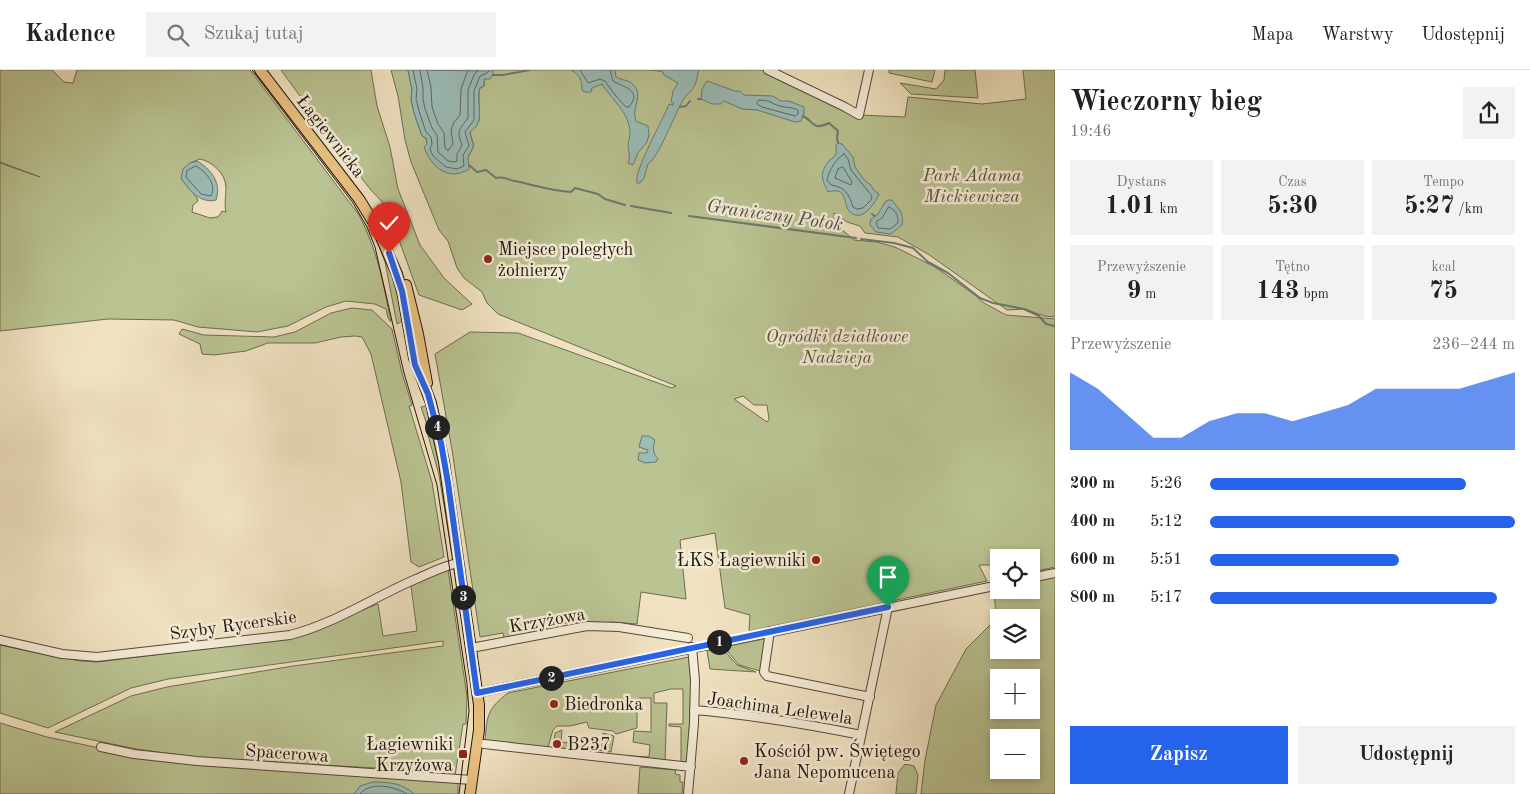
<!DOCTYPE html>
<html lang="pl">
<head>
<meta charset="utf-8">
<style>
  :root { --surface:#fff; --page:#f2f2f2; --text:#222; --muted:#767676; --line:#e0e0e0; --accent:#2563eb }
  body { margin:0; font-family:"Old Standard TT",serif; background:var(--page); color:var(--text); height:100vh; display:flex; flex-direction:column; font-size:19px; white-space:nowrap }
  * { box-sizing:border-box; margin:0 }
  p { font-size:16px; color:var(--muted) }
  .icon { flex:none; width:28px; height:28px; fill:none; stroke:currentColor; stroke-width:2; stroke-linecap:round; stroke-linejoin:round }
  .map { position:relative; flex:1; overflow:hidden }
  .drawer { display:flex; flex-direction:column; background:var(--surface); width:475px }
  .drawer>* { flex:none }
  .buttons { position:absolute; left:990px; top:479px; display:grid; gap:10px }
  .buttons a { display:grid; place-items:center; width:50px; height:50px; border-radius:0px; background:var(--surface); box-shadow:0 2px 8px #0003; font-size:25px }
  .pin { position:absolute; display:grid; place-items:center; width:42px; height:42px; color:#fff; margin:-51px -21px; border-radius:50% 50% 50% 0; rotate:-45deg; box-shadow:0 0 5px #0007 }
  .pin .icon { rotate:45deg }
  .km { position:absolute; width:25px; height:25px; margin:-12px; border-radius:50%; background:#222; color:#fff; font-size:14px; line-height:25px; text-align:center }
  .round { display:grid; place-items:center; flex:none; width:52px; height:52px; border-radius:0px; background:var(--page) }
  .summary { display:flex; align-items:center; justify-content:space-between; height:85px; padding:0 15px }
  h1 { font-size:28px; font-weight:600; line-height:38px }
  .stats { display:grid; grid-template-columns:repeat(3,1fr); gap:8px; height:85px; padding:5px 15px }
  .stats div { display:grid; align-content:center; border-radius:0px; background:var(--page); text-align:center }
  .stats b { font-size:25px; font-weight:600 }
  .stats small { font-size:14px; font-weight:400 }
  .stats p { font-size:14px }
  .chart { height:140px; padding:10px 15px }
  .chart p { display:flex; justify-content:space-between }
  .chart svg { width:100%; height:90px; margin-top:5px; fill:var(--accent); opacity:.7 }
  .cta { display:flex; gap:10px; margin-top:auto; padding:10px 15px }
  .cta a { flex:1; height:58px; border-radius:0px; background:var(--accent); color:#fff; font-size:20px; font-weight:600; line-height:58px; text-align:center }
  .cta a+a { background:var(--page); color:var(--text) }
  ul { padding:0 15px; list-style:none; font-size:16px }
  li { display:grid; grid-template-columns:80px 60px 1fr; align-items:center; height:38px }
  li i { height:12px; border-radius:6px; background:var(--accent) }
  header { display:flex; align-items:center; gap:30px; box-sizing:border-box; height:70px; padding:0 25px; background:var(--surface); border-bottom:1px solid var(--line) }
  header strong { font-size:24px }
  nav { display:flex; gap:28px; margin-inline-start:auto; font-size:18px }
  .search { width:350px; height:45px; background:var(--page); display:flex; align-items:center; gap:12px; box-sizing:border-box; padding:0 18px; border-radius:0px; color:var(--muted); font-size:19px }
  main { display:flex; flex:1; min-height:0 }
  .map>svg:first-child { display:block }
</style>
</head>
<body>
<header>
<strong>Kadence</strong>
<div class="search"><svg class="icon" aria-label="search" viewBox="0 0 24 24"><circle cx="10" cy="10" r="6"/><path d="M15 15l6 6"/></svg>Szukaj tutaj</div>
<nav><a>Mapa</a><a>Warstwy</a><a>Udostępnij</a></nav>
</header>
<main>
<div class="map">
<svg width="1055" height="724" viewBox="0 0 1055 724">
  <rect width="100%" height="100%" fill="#f0e2c1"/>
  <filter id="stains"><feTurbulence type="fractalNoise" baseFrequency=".004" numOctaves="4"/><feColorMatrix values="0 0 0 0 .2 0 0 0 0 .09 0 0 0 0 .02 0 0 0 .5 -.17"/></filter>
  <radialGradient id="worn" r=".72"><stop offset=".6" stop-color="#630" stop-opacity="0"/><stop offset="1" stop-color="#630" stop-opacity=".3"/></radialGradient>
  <path fill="#bac392" stroke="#6e6c4e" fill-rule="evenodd" d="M0 0H52L64 12 73 13 77 0H250L359 145C378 182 383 212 391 252L388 248 386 239 375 234 346 231 326 237 288 256 257 262 198 257 174 250 108 249 0 261V93L40 107 0 92ZM200 89C213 92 225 103 226 117 226 126 224 133 226 142L222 141 218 147 210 148 192 142 193 135 198 131 197 128 181 108 190 93Z
    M281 0H371L377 36 390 77 398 119 420 175 444 208 472 234 462 240 419 225 387 137 371 120 337 77Z
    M391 0H408L412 20 411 30 414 43 422 66 426 68 427 74 468 87C477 71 473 77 470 62L479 51V21L480 18 484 16V9L493 1 492 0H768L859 45 905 47 908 27 982 34 1026 29 1023 0H1055V247L1044 246 1025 239 1007 240 928 184 898 167 865 163 860 156 847 152 834 143V148L841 155 839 157 854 170 876 172 895 177 935 197 975 225 984 233 1006 245 1055 249V497L1032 502 1031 488H999V495H979L987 511 749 561 750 545 725 538 715 463 680 470 686 529 641 522 637 554 612 552 579 555 564 553 537 563 504 568 503 563 480 567 452 380 435 284 470 262 518 263 672 318 676 316 498 244 487 233 482 222 464 208 457 198 448 171 439 160 411 92 405 70 398 26ZM743 326 754 335H767L769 349 767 352 734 329Z
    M889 0H935L932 12 889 3Z
    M945 0H975L978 28 911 24 900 13 936 19 944 10Z
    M260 4C317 76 392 151 404 245V250L397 254 385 192 371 155 356 130Z
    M352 238 372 240 392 259 402 303 412 335 409 336 432 412 444 487 419 497 411 492 401 412 371 284 362 267 355 266 341 267 315 273H268L246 281 214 285 202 284 200 274 179 264 182 259 204 265 274 267 295 262 331 243Z
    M427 336 439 392 452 484 439 405 428 365 430 364 421 337Z
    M447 500H448L467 626 466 654H463L455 706 445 703V698L428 697V701L200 688 136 679 55 662 131 626 167 617 293 596 443 576V571L168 609 131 618 48 658 0 643V575L80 591 97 592 291 568 378 534 383 566 417 561 411 516Z
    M1055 506V724H921L925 690 936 635 966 579 996 549 994 518 999 517V520H1031V511ZM999 548H1031V580H999ZM999 608H1031V640H999ZM999 668H1031V700H999Z
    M769 568 764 602 739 595 724 577Z
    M722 578 737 595 756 602 710 599 707 581Z
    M689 587 691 614 688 691 681 693V657L669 656V654H683V619H671L654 623V633H667L665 691 617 685 649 687 650 675 633 672 634 661 651 662V628H639L637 630V658L616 664 613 661 589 658 587 652 570 656H557L553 660 548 677 545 678 485 671C487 646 487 639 508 623Z
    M0 653 47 667 133 685 196 695 454 711V713H458V724H0Z
    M562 660 561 672 602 676 603 663 614 666 611 682 597 680 596 685 553 678 555 663Z
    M905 694 914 696 918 705 916 724H896V723L898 703Z
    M640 697 676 700 675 704 680 705V712H683L682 724H638Z"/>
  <path fill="#9bbdb8" stroke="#6a7972" d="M408 0 493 1V5L490 9H484V16L480 18 479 21C477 36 485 53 470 62 472 77 477 71 468 87L469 99C449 112 431 97 424 77L427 74 426 68 422 66 414 43 411 29 412 20Z
    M571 0H615L616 7C620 9 624 10 628 11 648 22 630 37 636 51L648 56 649 65 647 72 638 83 633 95 628 93C631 86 628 82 628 74 629 70 630 66 630 62 629 42 612 30 602 14L592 18 591 22H585L582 20C582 10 580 5 571 0Z
    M652 0H699C697 5 697 10 695 15 692 21 686 25 683 30 675 43 658 89 648 94L644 108 640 113H637C633 102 664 48 669 34L673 35 674 33 671 32 673 21 678 13 664 5 663 2Z
    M707 11 735 21H740L744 25 773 26 781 31H789L804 37V43L801 51 795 52 757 40 742 39 724 31 721 34H712L701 29 702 19Z
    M838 73 842 74 853 87 855 97 865 111 871 115 873 119 879 124C874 135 861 154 849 141 843 134 848 116 828 122 822 109 819 105 828 92 830 89 834 88 836 84V75Z
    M197 91C211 99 222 113 216 130 200 134 189 120 181 108L183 99 190 93Z
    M888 130H892C899 140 904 141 902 155L891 164 876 162 870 155 871 149 878 144 885 132Z
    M642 366H649L655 370C653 376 652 383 658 389L656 392 645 393 638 390 639 383H647L648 380 639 377Z
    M373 712C388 712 403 713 414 724H354L360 716Z"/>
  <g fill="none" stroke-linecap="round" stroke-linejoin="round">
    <path stroke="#5e6860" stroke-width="1" d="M413 0 417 19 416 29 419 41 426 62 431 67 432 74 430 79 433 86 446 97 457 99 464 96 463 85 469 76 465 62 474 50V21L480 6 487 3 489 0
      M420 0 423 18V29L425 39 432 58 437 65 438 82 448 91 454 92 457 91V84L462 75C456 60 460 59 468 48V20L474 5 478 0
      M427 0 431 17 432 37 438 54 444 63 445 78 448 81 453 74 451 60 454 52 460 45 461 19 468 0
      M580 0 588 13 600 9 605 11 615 25 626 37H629C643 20 623 17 613 11L610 0
      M759 30C772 30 771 34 780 36 787 38 792 37 798 40V44L795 46 762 37 757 34Z
      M844 84 848 89 851 100 872 126 871 130 863 138 857 139 853 137C849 124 845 117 831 115L827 110C829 100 836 89 844 84Z
      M196 96C206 102 217 114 211 126L201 124 186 107 187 101Z
      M843 97 852 112 851 115 835 108 838 99Z
      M889 137C896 140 898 145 898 153L890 159 878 158 876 152 882 148Z
      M360 724C370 711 394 716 407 724"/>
    <path stroke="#6a7972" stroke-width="2" d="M493 5H503L530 0
      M698 29H701
      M680 37 686 36 690 31
      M803 46C815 52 812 61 829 53L838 61 837 68 838 73
      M469 95 477 102 486 100 496 108C506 106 507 110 515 111 534 115 552 121 571 122L575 118 598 124 605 129 625 135
      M631 136 671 143
      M872 144 875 146
      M689 146 856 168
      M861 169 894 173 913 178 928 192 948 203 980 228 993 233 1024 239 1039 246 1046 254 1055 256"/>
    <g stroke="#554837" stroke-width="10">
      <path id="minor" d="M768 0 845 37 859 45 869 0
        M1031 508 1055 503
        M770 561 764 602 767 606 870 627
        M0 570 62 584 97 587 290 565C334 554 374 527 416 509 430 503 443 496 458 493
        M471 578 587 556 619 557 688 568
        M477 623 999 515
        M694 640C751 645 806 654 861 665
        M484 674 691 697
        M101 677 134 684 197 691 472 710
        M688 724 694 653 695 610 692 577
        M849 724 888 537"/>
    </g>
    <g stroke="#211409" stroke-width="12">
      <path id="major" d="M260 0 359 129 377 158 397 204 402 221 414 288 431 333 444 392 479 635V660L470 724
        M406 215 418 264 427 313"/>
    </g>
    <use href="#minor" stroke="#f5ecd7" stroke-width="8"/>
    <use href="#major" stroke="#e8c180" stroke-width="10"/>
    <path stroke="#211409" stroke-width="1" d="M252 0 353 133 367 157 375 177 404 303 437 415 467 614 469 641 459 724"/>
  </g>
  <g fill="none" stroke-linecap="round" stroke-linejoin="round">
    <g stroke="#fff" stroke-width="10">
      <path id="route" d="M389 183 402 221 415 295 428 324 441 373 448 413 477 623 888 537"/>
    </g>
    <use href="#route" stroke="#2563eb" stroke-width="6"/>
  </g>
  <g fill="#8f2418" stroke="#f5ecd7" stroke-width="2">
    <circle cx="488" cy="189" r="5"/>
    <circle cx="816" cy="490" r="5"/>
    <circle cx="554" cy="634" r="5"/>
    <circle cx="557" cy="674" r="5"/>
    <rect x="458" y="679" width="10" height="10" rx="2.5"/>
    <circle cx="744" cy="691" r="5"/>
  </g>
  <g text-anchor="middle" stroke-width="5" stroke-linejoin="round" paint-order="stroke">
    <g font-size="18" fill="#211409" stroke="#f5ecd7">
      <text transform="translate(331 66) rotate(52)" y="6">Łagiewnicka</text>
      <text transform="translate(547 550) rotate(-10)" y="6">Krzyżowa</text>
      <text transform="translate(233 555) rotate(-8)" y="6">Szyby Rycerskie</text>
      <text transform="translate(780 638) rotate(8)" y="6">Joachima Lelewela</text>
      <text transform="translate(287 683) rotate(4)" y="6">Spacerowa</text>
    </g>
    <g font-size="18" font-style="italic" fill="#575139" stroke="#f5ecd7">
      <text x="972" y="111">Park Adama<tspan x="972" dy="21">Mickiewicza</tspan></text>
      <text x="837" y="272">Ogródki działkowe<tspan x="837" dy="21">Nadzieja</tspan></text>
    </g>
    <g font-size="18" fill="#211409" stroke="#f5ecd7" text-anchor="start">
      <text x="498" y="185">Miejsce poległych<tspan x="498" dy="21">żołnierzy</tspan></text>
      <text x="806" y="496" text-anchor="end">ŁKS Łagiewniki</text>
      <text x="564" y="640">Biedronka</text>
      <text x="453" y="680" text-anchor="end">Łagiewniki<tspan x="453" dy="21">Krzyżowa</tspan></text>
      <text x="567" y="680">B237</text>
      <text x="754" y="687">Kościół pw. Świętego<tspan x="754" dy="21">Jana Nepomucena</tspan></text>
    </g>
    <g font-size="19" font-style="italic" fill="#4c4f46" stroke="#f5ecd7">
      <text transform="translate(775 144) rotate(8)" y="7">Graniczny Potok</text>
    </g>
  </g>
  <rect width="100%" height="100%" filter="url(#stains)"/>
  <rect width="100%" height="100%" fill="url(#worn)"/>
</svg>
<div class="buttons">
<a><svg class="icon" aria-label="locate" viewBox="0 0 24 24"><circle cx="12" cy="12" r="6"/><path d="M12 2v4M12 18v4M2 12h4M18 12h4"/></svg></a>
<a><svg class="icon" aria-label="layers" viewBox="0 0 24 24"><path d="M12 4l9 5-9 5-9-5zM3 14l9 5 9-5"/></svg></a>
<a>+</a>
<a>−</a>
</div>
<div class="pin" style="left:888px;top:537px;background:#1e9e55"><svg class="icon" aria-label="arrive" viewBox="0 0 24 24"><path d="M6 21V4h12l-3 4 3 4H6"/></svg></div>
<div class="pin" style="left:389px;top:183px;background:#d93025"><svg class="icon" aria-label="check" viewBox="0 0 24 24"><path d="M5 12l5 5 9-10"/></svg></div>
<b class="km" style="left:719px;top:572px">1</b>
<b class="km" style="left:551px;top:608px">2</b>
<b class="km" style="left:463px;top:527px">3</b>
<b class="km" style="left:437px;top:357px">4</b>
</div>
<section class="drawer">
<div class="summary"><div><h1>Wieczorny bieg</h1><p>19:46</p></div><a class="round"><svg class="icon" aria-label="share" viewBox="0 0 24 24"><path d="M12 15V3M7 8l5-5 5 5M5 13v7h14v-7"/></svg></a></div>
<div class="stats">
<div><p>Dystans</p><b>1.01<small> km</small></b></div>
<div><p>Czas</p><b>5:30</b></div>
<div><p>Tempo</p><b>5:27<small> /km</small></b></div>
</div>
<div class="stats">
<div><p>Przewyższenie</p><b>9<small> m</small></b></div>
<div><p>Tętno</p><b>143<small> bpm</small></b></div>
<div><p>kcal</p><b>75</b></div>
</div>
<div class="chart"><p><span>Przewyższenie</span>236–244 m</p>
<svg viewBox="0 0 160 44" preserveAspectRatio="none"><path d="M0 44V6L10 14L20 26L30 38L40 38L50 30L60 26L70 26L80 30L90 26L100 22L110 14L120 14L130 14L140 14L150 10L160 6V44z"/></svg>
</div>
<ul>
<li><b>200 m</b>5:26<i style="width:84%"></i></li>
<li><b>400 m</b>5:12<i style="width:100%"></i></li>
<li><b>600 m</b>5:51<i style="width:62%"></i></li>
<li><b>800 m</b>5:17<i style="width:94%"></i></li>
</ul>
<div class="cta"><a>Zapisz</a><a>Udostępnij</a></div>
</section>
</main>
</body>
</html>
